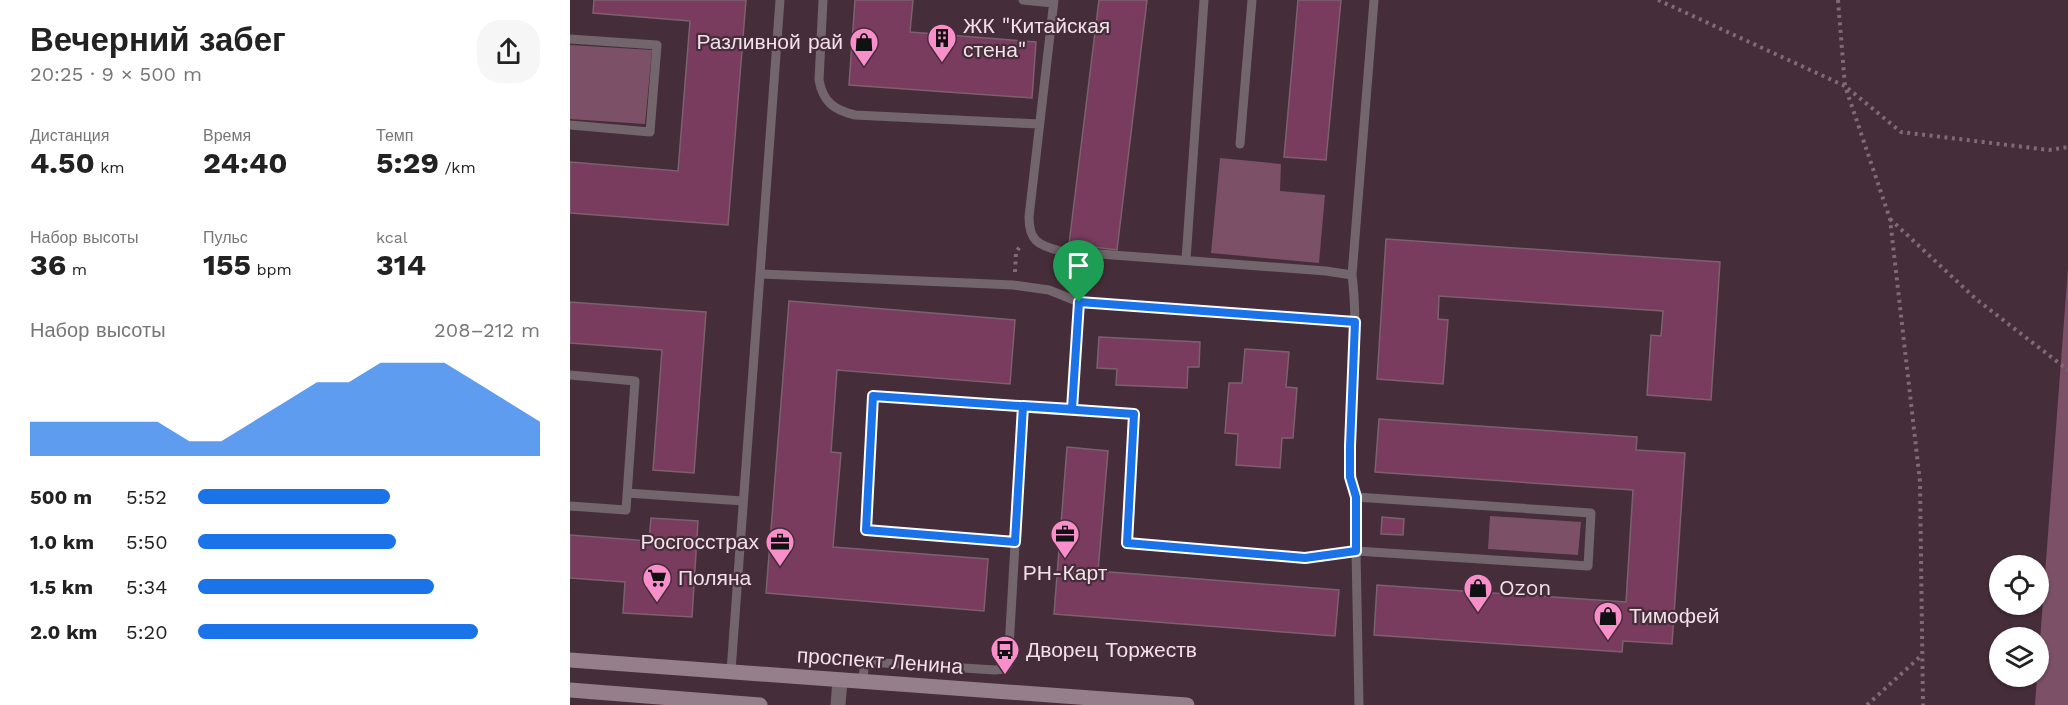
<!DOCTYPE html>
<html lang="ru">
<head>
<meta charset="utf-8">
<style>
  :root { --surface:#fff; --page:#f6f6f6; --text:#222; --muted:#767676; --accent:#1a73e8 }
  body { margin:0; font-family:"Work Sans",sans-serif; background:var(--page); color:var(--text); height:100vh; display:flex; flex-direction:column; font-size:22px; white-space:nowrap }
  * { box-sizing:border-box; margin:0 }
  p { font-size:20px; color:var(--muted) }
  .icon { flex:none; width:33px; height:33px; fill:none; stroke:currentColor; stroke-width:2; stroke-linecap:round; stroke-linejoin:round }
  .map { position:relative; flex:1; overflow:hidden }
  .side { display:flex; flex-direction:column; background:var(--surface); width:570px }
  .side>* { flex:none }
  .buttons { position:absolute; left:1419px; top:555px; display:grid; gap:12px }
  .buttons a { display:grid; place-items:center; width:60px; height:60px; border-radius:50%; background:var(--surface); box-shadow:0 2px 4px #0004; font-size:30px }
  .pin { position:absolute; display:grid; place-items:center; width:51px; height:51px; color:#fff; margin:-62px -26px; border-radius:50% 50% 50% 0; rotate:-45deg; box-shadow:0 0 6px #0007 }
  .pin .icon { rotate:45deg }
  .round { display:grid; place-items:center; flex:none; width:63px; height:63px; border-radius:24px; background:var(--page) }
  .summary { display:flex; align-items:center; justify-content:space-between; height:102px; padding:0 30px }
  h1 { font-size:33px; font-weight:700; line-height:45px }
  .stats { display:grid; grid-template-columns:repeat(3,1fr); gap:9px; height:102px; padding:6px 30px }
  .stats div { display:grid; align-content:center }
  .stats b { font-size:30px; font-weight:700 }
  .stats small { font-size:16px; font-weight:400 }
  .stats p { font-size:16px }
  .chart { height:168px; padding:12px 30px }
  .chart p { display:flex; justify-content:space-between }
  .chart svg { width:100%; height:108px; margin-top:6px; fill:var(--accent); opacity:.7 }
  ul { padding:0 30px; list-style:none; font-size:20px }
  li { display:grid; grid-template-columns:96px 72px 1fr; align-items:center; height:45px }
  li i { height:15px; border-radius:8px; background:var(--accent) }
  main { display:flex; flex:1; min-height:0 }
  .map>svg:first-child { display:block }
</style>
</head>
<body>
<main>
<section class="side">
<div class="summary"><div><h1>Вечерний забег</h1><p>20:25 · 9 × 500 m</p></div><a class="round"><svg class="icon" aria-label="share" viewBox="0 0 24 24"><path d="M12 15V3M7 8l5-5 5 5M5 13v7h14v-7"/></svg></a></div>
<div class="stats">
<div><p>Дистанция</p><b>4.50<small> km</small></b></div>
<div><p>Время</p><b>24:40</b></div>
<div><p>Темп</p><b>5:29<small> /km</small></b></div>
</div>
<div class="stats">
<div><p>Набор высоты</p><b>36<small> m</small></b></div>
<div><p>Пульс</p><b>155<small> bpm</small></b></div>
<div><p>kcal</p><b>314</b></div>
</div>
<div class="chart"><p><span>Набор высоты</span>208–212 m</p>
<svg viewBox="0 0 160 44" preserveAspectRatio="none"><path d="M0 44V30L10 30L20 30L30 30L40 30L50 38L60 38L70 30L80 22L90 14L100 14L110 6L120 6L130 6L140 14L150 22L160 30V44z"/></svg>
</div>
<ul>
<li><b>500 m</b>5:52<i style="width:56%"></i></li>
<li><b>1.0 km</b>5:50<i style="width:58%"></i></li>
<li><b>1.5 km</b>5:34<i style="width:69%"></i></li>
<li><b>2.0 km</b>5:20<i style="width:82%"></i></li>
</ul>
</section>
<div class="map">
<svg width="1498" height="705" viewBox="0 0 1498 705">
  <rect width="100%" height="100%" fill="#462d3a"/>
  <path fill="#7c5168" d="M0 45 82 50 75 124 0 119Z
    M650 158 711 164 710 191 755 195 749 263 641 253Z
    M1498 268V705H1465L1467 677 1468 676 1469 654Z
    M920 516 1011 522 1008 555 918 549Z"/>
  <path fill="#793c5f" stroke="#7c606e" stroke-width="1.5" d="M24 0H176L158 225 0 213V162L108 171 120 21 23 13Z
    M285 0H343L340 32 466 42 462 98 279 85Z
    M529 0H577L547 250 499 244Z
    M728 0H771L756 160 714 157Z
    M816 239 1150 262 1141 400 1077 395 1081 335 1091 336 1093 311 869 296 868 319 878 320 873 384 807 379Z
    M219 301 445 320 440 384 267 370 261 452 271 453 263 547 418 559 414 611 196 593Z
    M0 302 136 312 124 473 83 470 92 350 0 343Z
    M529 337 630 342 629 367H618L617 388 546 385 547 369 527 368Z
    M675 349 719 352 716 387 727 388 723 438H712L710 468 666 465 668 434 655 433 659 383H672Z
    M809 419 1067 437 1066 450 1115 453 1102 644 1053 641 1052 652 804 635 807 585 1056 602 1063 490 805 472Z
    M497 447 538 451 528 571 769 590 765 636 484 614Z
    M812 517 834 519 833 535 811 534Z
    M81 518 128 521 122 617 53 613 55 582 0 578V535L79 541Z"/>
  <g fill="none" stroke-linecap="round" stroke-linejoin="round">
    <path stroke="#806a75" stroke-width="4" stroke-dasharray="3 4.5" stroke-linecap="butt" d="M1088 0 1275 86 1320 219 1350 482 1353 705
      M1268 0 1275 86 1331 132 1479 150 1498 147
      M1320 219 1406 299 1498 370
      M445 272 446 252 451 245
      M1297 705 1352 655"/>
    <path stroke="#72656c" stroke-width="9" d="M253 0 249 80C253 102 264 110 285 115L469 124
      M453 0 483 3
      M484 0 459 217C459 241 468 245 490 251L756 271 782 275
      M0 39 87 45 80 132 0 125
      M670 144 682 0
      M616 260 634 0
      M190 274 443 285 479 290 509 302 502 409
      M552 305 785 322
      M0 375 65 381 56 510 0 506
      M57 493 173 501
      M445 542 296 530 303 396 564 414 557 543 735 558 786 551V497
      M161 671 210 0
      M293 681 294 668 298 662 425 670 434 669 438 665 453 406
      M789 705 786 551 1018 566 1021 513 786 497C779 470 780 443 781 414 783 368 788 321 782 275L804 0"/>
    <path stroke="#72656c" stroke-width="15" d="M268 705 270 680"/>
    <path stroke="#947f8a" stroke-width="15" d="M0 660 617 705
      M0 690 190 705"/>
  </g>
  <g fill="none" stroke-linecap="round" stroke-linejoin="round">
    <g stroke="#fff" stroke-width="12">
      <path id="route" d="M509 302 502 409 453 406 445 542 296 530 303 396 564 414 557 543 735 558 786 551V497L780 477V446L785 322 509 302"/>
    </g>
    <use href="#route" stroke="#1a73e8" stroke-width="8"/>
  </g>
  <defs>
    <g id="building-pin" transform="scale(1.5)"><path d="M0 17L-7.5 6A9.5 9.5 0 1 1 7.5 6Z" fill="#f98fca" stroke="#462d3a"/><path d="M-4-6H4V6H1V3H-1V6H-4ZM-2.5-4.3h1.7v1.8h-1.7ZM.8-4.3h1.7v1.8H.8ZM-2.5-1h1.7V.8h-1.7ZM.8-1h1.7V.8H.8Z" fill="#111"/></g>
    <g id="shop-pin" transform="scale(1.5)"><path d="M0 17L-7.5 6A9.5 9.5 0 1 1 7.5 6Z" fill="#f98fca" stroke="#462d3a"/><path d="M-5-2.5h2.3a2.7 3.5 0 0 1 5.4 0H5L5.5 6h-11ZM-1.5-2.5h3a1.5 2.3 0 0 0-3 0Z" fill="#111"/></g>
    <g id="office-pin" transform="scale(1.5)"><path d="M0 17L-7.5 6A9.5 9.5 0 1 1 7.5 6Z" fill="#f98fca" stroke="#462d3a"/><path d="M-6-3h4V-5.5h4V-3h4V5H-6ZM-1-4.5V-3h2v-1.5ZM-6 0V1H6V0Z" fill="#111"/></g>
    <g id="supermarket-pin" transform="scale(1.5)"><path d="M0 17L-7.5 6A9.5 9.5 0 1 1 7.5 6Z" fill="#f98fca" stroke="#462d3a"/><path d="M-6-5.5h2.5l.6 2H6L4.5 2H-2.5L-4.4-4H-6ZM-1.5 3.2a1.3 1.3 0 1 0 .1 0ZM3 3.2a1.3 1.3 0 1 0 .1 0Z" fill="#111"/></g>
    <g id="bus-pin" transform="scale(1.5)"><path d="M0 17L-7.5 6A9.5 9.5 0 1 1 7.5 6Z" fill="#f98fca" stroke="#462d3a"/><path d="M-5-6H5V4H4V6H2V4H-2V6H-4V4H-5ZM-3.5-4V0h7V-4ZM-3.5 1.2v1.5H-2V1.2ZM2 1.2v1.5H3.5V1.2Z" fill="#111"/></g>
  </defs>
  <g fill-rule="evenodd">
    <use href="#building-pin" x="372" y="38"/>
    <use href="#shop-pin" x="294" y="42"/>
    <use href="#office-pin" x="495" y="534"/>
    <use href="#office-pin" x="210" y="542"/>
    <use href="#supermarket-pin" x="87" y="578"/>
    <use href="#shop-pin" x="908" y="588"/>
    <use href="#shop-pin" x="1038" y="616"/>
    <use href="#bus-pin" x="435" y="650"/>
  </g>
  <g text-anchor="middle" stroke-width="4.5" stroke-linejoin="round" paint-order="stroke">
    <g font-size="21" fill="#f2e1e9" stroke="#462d3a" text-anchor="start">
      <text x="393" y="33">ЖК "Китайская<tspan x="393" dy="24">стена"</tspan></text>
      <text x="273" y="49" text-anchor="end">Разливной рай</text>
      <text x="189" y="549" text-anchor="end">Росгосстрах</text>
      <text x="495" y="580" text-anchor="middle">РН-Карт</text>
      <text x="108" y="585">Поляна</text>
      <text x="929" y="595">Ozon</text>
      <text x="1059" y="623">Тимофей</text>
      <text x="456" y="657">Дворец Торжеств</text>
    </g>
    <g font-size="21" fill="#f2e1e9" stroke="#462d3a">
      <text transform="translate(310 661) rotate(4)" y="7">проспект Ленина</text>
    </g>
  </g>
</svg>
<div class="buttons">
<a><svg class="icon" aria-label="locate" viewBox="0 0 24 24"><circle cx="12" cy="12" r="6"/><path d="M12 2v4M12 18v4M2 12h4M18 12h4"/></svg></a>
<a><svg class="icon" aria-label="layers" viewBox="0 0 24 24"><path d="M12 4l9 5-9 5-9-5zM3 14l9 5 9-5"/></svg></a>
</div>
<div class="pin" style="left:509px;top:302px;background:#1e9e55"><svg class="icon" aria-label="arrive" viewBox="0 0 24 24"><path d="M6 21V4h12l-3 4 3 4H6"/></svg></div>
</div>
</main>
</body>
</html>
